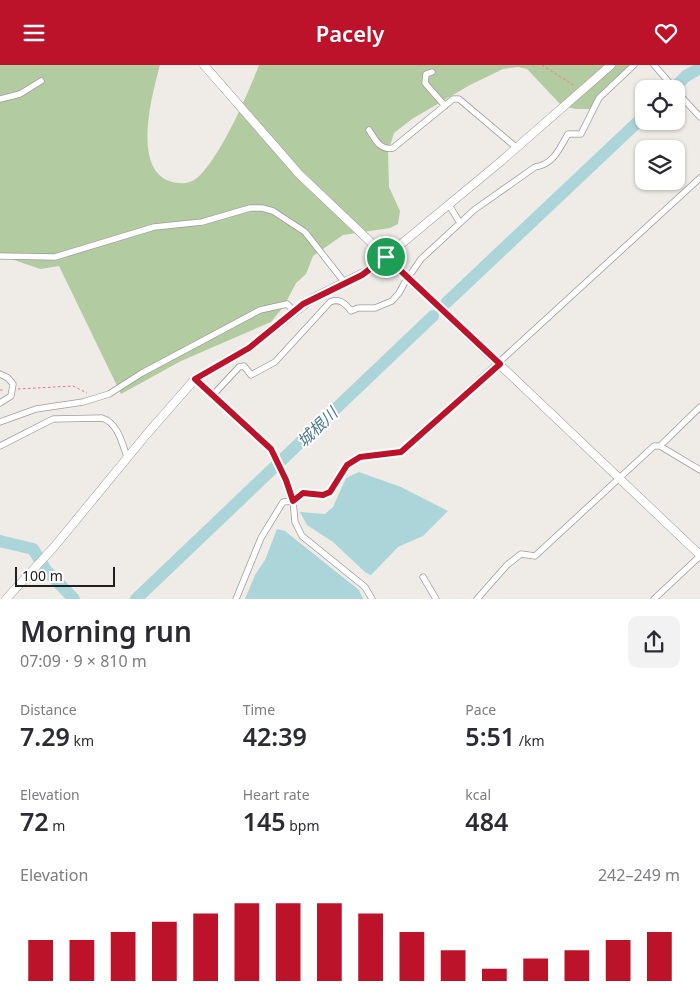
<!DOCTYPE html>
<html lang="en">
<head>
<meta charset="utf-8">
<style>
  :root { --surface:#fff; --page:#f2f2f3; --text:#2b2b33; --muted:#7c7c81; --accent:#bc132a }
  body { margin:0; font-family:"Noto Sans","Noto Sans JP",sans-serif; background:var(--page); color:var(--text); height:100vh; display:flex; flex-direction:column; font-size:19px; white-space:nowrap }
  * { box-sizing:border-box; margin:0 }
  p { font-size:16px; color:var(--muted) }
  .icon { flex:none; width:28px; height:28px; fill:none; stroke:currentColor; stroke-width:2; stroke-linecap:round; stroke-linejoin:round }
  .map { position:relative; height:534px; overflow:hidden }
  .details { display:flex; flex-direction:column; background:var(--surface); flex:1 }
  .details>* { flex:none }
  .controls { position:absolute; left:635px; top:15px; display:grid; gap:10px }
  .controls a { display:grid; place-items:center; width:50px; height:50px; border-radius:10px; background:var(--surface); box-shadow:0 1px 4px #0004; font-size:25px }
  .scale { position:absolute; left:15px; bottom:12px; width:100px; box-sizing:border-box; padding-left:5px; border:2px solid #202020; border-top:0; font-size:14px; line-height:18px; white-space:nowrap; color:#202020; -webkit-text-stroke:4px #fff; paint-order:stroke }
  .pin { position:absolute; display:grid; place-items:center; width:42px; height:42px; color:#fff; margin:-21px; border:2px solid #fff; border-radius:50%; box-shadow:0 1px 5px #0007 }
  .round { display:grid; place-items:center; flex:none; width:52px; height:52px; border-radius:10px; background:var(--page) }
  .head { display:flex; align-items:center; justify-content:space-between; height:85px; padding:0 20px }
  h1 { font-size:28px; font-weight:600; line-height:38px }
  .metrics { display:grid; grid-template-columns:repeat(3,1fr); gap:8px; height:85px; padding:5px 20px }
  .metrics div { display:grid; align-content:center }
  .metrics b { font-size:25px; font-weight:600 }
  .metrics small { font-size:14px; font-weight:400 }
  .metrics p { font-size:14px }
  .chart { height:140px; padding:10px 20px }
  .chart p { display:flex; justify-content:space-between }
  .chart svg { width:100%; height:90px; margin-top:5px; stroke:var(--accent); stroke-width:6 }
  header { display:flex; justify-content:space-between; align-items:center; height:65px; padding:0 20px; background:var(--accent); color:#fff; font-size:22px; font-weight:600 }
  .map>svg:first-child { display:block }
</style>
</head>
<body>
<header><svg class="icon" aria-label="menu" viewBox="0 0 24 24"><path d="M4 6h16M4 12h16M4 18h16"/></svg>Pacely<svg class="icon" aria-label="heart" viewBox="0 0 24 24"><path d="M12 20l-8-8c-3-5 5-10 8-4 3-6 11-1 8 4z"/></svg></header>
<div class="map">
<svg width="700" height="534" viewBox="0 0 700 534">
  <rect width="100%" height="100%" fill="#efebe7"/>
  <path fill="#b2cba0" d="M0 0H160C152 30 131 106 172 117 180 119 190 119 197 113 220 93 248 29 259 0H634L601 35 590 44H576L562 41 527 4 518 2 503 4 470 20 412 54 394 68 388 87 389 122 400 146 398 159 390 163 343 170 313 191 306 209 296 218 284 241 271 257 181 296 121 329 59 201 40 204 0 190Z"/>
  <path fill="#acd5d9" d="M359 407 401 422 448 446 423 471 398 482 371 510 366 508 333 477 307 460 300 447 325 449 333 442 346 413Z
    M277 464 285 466 359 525 363 534H245L255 510 265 495Z"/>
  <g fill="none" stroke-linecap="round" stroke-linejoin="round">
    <path stroke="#acd5d9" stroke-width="12" d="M673 24 686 11 700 3
      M446 238 644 51
      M0 476 33 484 46 505 74 534
      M136 534 433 251"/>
    <g stroke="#9d9d9d" stroke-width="7">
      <path id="minor" d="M654 0 675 24
        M432 7 426 9 425 18 445 41
        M676 26 700 52
        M0 34 20 29 41 16
        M369 65C375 74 380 86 393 83L453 34H459L517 83
        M460 158 474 145 535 102C554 99 559 84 568 69H581L599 33 634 0
        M0 191 55 192 154 162 202 157 250 143H262L273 146 305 167 345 218
        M412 207 421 194 460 158 449 140
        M0 309 8 313 13 319 11 331 0 338
        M195 314 271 384 286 415 293 436 295 457 302 471 365 522 372 534
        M213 330 239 302 244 301 251 310 275 297 330 237C339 233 345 238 351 246L358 243H375L392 236 399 228 405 217
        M0 357 36 344 83 337 109 329 142 308 260 245 287 239 294 246
        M0 381 53 354 102 353C118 358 122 378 127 392
        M660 381 700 405
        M423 512 436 534
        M236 534 261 473 283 437 293 436 303 429 323 430 330 427 347 400 360 392 401 387 700 113
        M477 534 507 500 521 489 535 491 654 381H660L700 342
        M654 534 700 491"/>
    </g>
    <g stroke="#9d9d9d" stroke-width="9">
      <path id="tertiary" d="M204 0 299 109 700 490
        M6 534 54 482 146 370 195 314 249 283 313 233 371 204 499 98 611 0"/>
    </g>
    <path stroke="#ed7a7e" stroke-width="1" stroke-dasharray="2.5 2.5" stroke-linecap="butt" d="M542 0 575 21
      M18 324 73 321 87 328
      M0 325H4"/>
    <use href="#minor" stroke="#fff" stroke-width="5.5"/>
    <use href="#tertiary" stroke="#fff" stroke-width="8"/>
  </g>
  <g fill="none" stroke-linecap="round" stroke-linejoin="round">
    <g stroke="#fff" stroke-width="10">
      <path id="route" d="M386 192 500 299 401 387 360 392 347 400 330 427 323 430 303 428 293 436 286 415 271 384 195 314 249 283 303 239 362 210Z"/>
    </g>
    <use href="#route" stroke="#bc132a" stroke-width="6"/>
  </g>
  <g text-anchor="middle" stroke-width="4" stroke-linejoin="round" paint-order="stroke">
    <g font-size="16" font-style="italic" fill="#4a7790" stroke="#fff">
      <text transform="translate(317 362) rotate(-44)" y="6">城根川</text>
    </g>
  </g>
</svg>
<div class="controls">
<a><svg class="icon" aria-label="locate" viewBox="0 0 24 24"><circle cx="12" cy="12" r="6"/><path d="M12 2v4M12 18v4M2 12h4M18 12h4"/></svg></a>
<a><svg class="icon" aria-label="layers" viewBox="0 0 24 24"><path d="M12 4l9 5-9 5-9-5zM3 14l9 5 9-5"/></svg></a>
</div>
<div class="scale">100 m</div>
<div class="pin" style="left:386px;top:192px;background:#1e9e55"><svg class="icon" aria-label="arrive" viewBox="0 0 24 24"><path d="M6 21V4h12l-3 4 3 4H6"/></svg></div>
</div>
<section class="details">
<div class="head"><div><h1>Morning run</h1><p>07:09 · 9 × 810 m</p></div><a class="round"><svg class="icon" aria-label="share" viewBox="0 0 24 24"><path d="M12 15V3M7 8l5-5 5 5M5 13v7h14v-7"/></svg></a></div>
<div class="metrics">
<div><p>Distance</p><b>7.29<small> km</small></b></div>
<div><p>Time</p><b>42:39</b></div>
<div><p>Pace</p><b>5:51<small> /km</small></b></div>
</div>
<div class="metrics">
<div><p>Elevation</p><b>72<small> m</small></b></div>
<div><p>Heart rate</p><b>145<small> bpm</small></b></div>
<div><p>kcal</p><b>484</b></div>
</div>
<div class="chart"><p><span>Elevation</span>242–249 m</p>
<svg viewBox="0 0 160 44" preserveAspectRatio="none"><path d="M5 44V24M15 44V24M25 44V20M35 44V15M45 44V11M55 44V6M65 44V6M75 44V6M85 44V11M95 44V20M105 44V29M115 44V38M125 44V33M135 44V29M145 44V24M155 44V20"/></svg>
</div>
</section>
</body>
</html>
